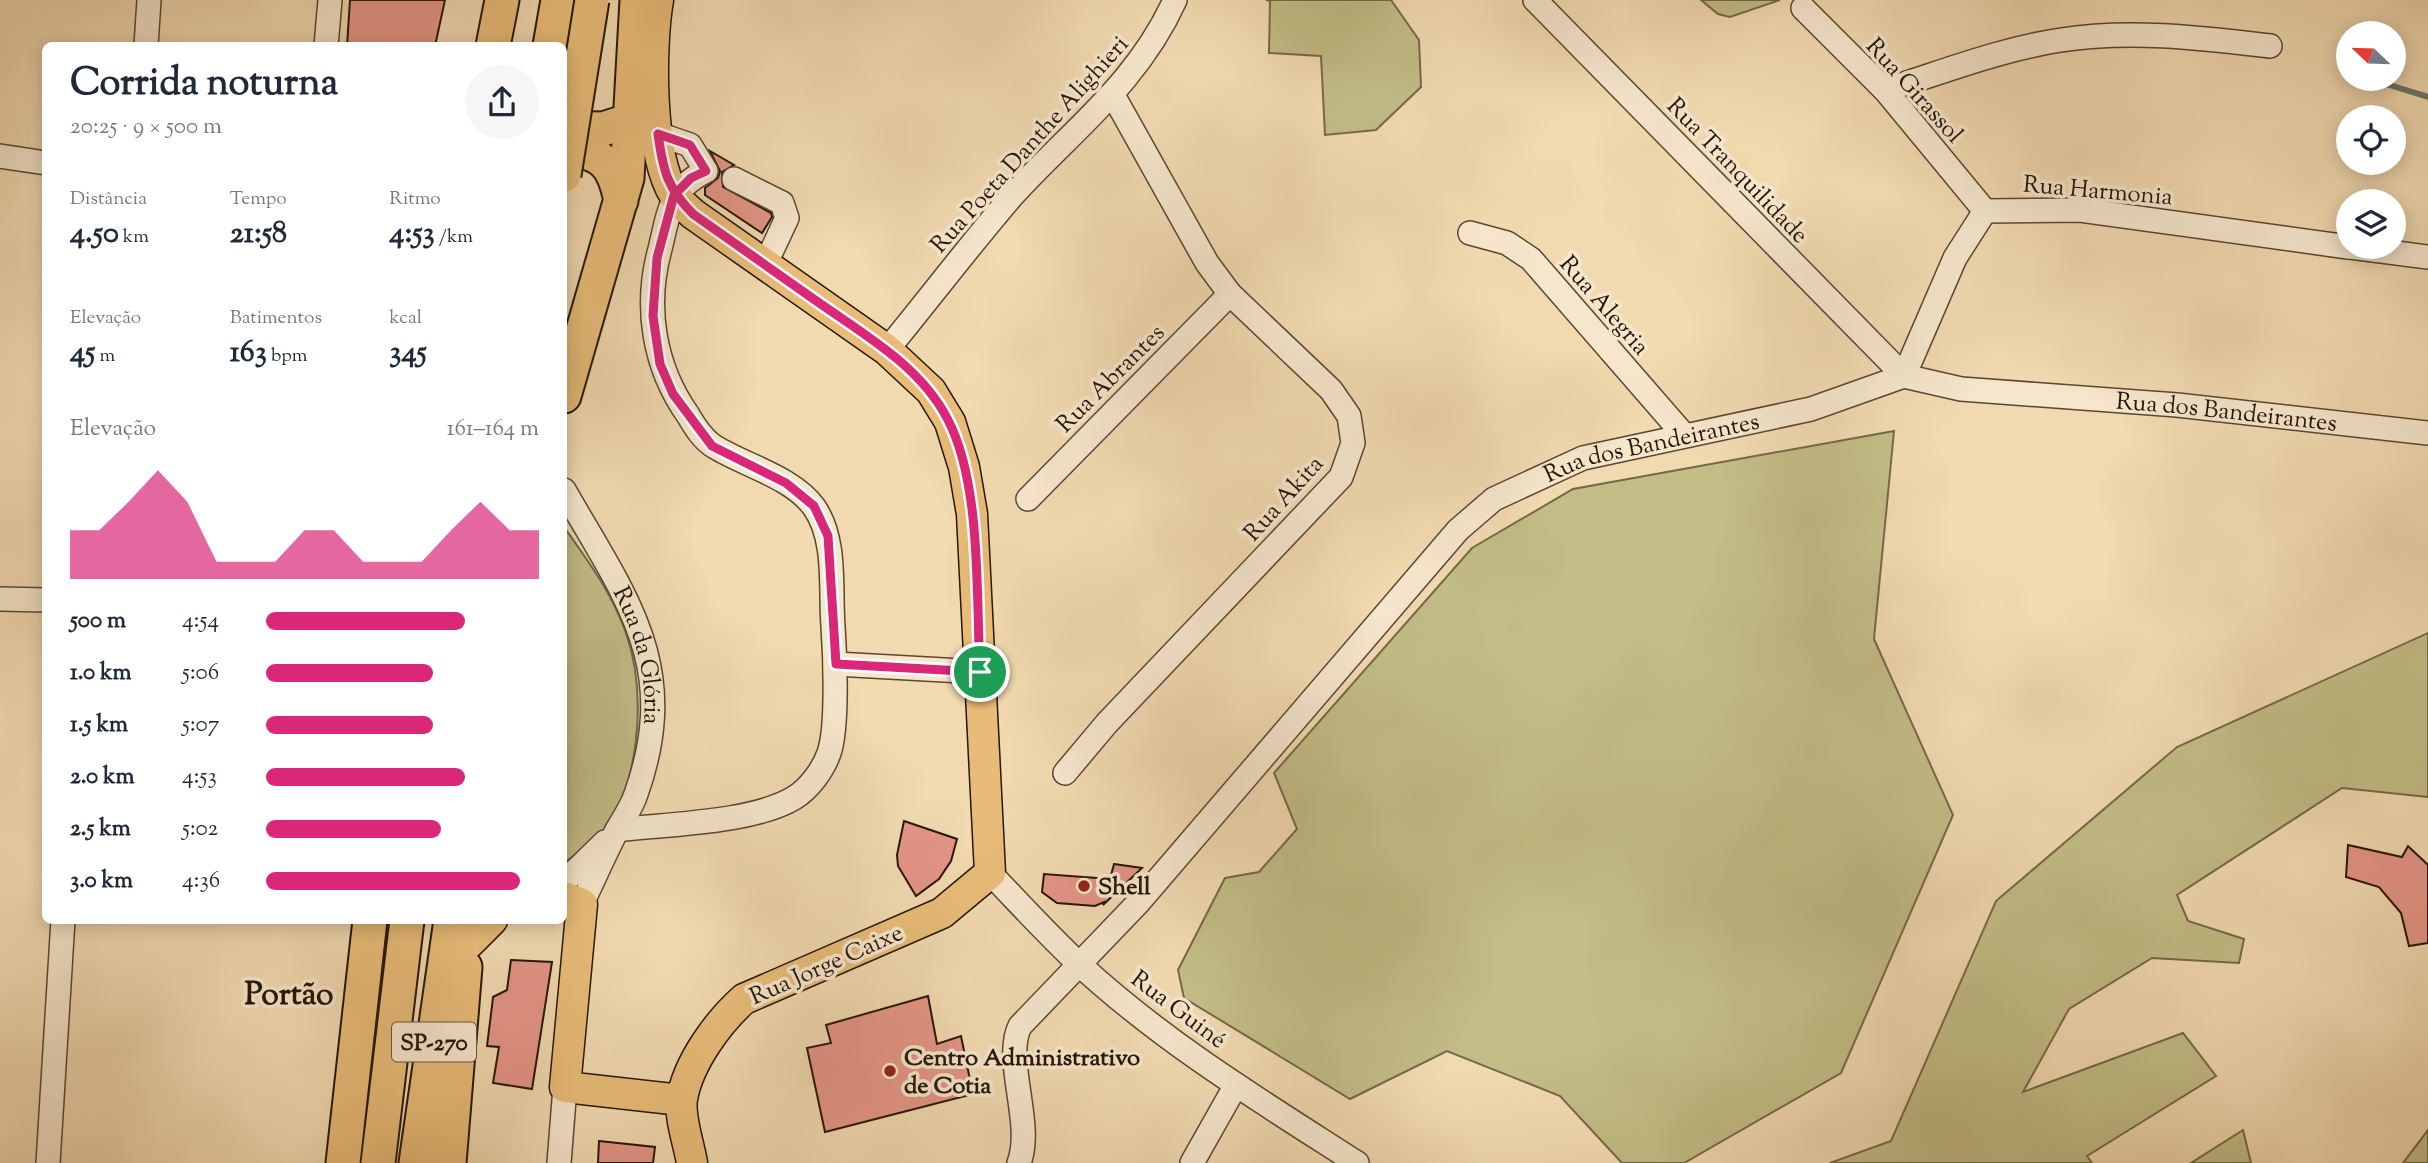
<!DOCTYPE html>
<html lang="pt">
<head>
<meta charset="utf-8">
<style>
  :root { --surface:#fff; --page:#f6f6f7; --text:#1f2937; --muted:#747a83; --accent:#db2777 }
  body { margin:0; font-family:"Sorts Mill Goudy",serif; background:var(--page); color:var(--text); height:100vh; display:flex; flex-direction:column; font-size:26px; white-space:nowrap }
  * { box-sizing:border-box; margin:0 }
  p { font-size:23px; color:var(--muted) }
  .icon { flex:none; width:38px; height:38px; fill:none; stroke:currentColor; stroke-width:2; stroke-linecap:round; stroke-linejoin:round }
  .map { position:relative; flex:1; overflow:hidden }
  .drawer { position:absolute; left:42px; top:42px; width:525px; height:882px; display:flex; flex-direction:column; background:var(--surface); border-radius:10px; box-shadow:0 4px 18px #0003 }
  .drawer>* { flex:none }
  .needle { width:46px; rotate:293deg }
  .controls { position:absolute; left:2336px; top:21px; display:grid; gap:14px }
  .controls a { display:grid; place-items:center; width:70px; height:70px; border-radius:50%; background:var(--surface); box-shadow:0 4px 18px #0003; font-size:35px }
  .pin { position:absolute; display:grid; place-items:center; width:60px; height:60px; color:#fff; margin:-30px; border:4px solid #fff; border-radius:50%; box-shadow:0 2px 7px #0007 }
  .round { display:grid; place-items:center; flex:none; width:74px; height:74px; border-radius:37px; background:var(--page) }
  .overview { display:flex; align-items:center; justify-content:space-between; height:119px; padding:0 28px }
  h1 { font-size:38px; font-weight:700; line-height:52px }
  .figures { display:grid; grid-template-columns:repeat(3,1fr); gap:10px; height:119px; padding:7px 28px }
  .figures div { display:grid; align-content:center }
  .figures b { font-size:30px; font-weight:700 }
  .figures small { font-size:19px; font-weight:400 }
  .figures p { font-size:19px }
  .chart { height:196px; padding:14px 28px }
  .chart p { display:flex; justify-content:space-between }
  .chart svg { width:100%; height:126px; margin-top:7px; fill:var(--accent); opacity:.7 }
  ul { padding:0 28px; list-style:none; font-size:23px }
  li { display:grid; grid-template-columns:112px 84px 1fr; align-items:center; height:52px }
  li i { height:18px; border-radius:9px; background:var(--accent) }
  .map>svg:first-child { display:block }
</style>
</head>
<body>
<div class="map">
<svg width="2428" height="1163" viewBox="0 0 2428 1163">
  <rect width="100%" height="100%" fill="#f1d9b0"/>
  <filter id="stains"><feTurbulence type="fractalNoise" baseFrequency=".00286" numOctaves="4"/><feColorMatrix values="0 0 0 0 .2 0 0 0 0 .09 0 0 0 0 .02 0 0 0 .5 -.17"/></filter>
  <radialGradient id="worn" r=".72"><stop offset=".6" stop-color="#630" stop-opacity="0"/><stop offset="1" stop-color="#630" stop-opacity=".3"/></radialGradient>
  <path fill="#c2bc86" stroke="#746947" stroke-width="2" d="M1266 0H1391L1419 40 1421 87 1376 130 1325 135 1321 56 1269 53 1270 1Z
    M1701 0H1780L1730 17 1718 14Z
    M1894 431 1874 639 1953 815 1841 1073 1684 1163H1622L1560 1096 1447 1051 1350 1099 1184 998 1178 970 1225 878 1259 872 1297 829 1274 773 1472 548 1573 489Z
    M564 527C588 561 612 593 626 633 645 687 641 765 614 816 603 835 581 851 564 863Z
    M2428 633V797L2342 788 2177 895 2188 921 2244 939 2239 963 2152 958 2069 1009 2023 1092 2183 1033 2216 1076 2087 1156 2092 1163H1830L1891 1141 1996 901 2177 747Z
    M2243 1130 2251 1163H2191Z
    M2428 1130V1163H2403Z"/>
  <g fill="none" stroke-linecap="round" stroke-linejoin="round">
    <path stroke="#6c786c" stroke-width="6" d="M2370 79 2428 97"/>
  </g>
  <path fill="#e49587" stroke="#261608" stroke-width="2" d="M350 0H445L435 46H347Z
    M710 151 734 165 722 172 723 187 771 213 772 217 762 233 705 195V188L718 178 720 171Z
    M904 821 957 839 951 861 939 879 916 896 898 866 897 855Z
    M2348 845 2402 857 2408 846 2428 865V943L2409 946 2401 913 2379 887 2346 877Z
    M1114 864 1142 868 1103 905 1104 902 1095 906 1057 903 1042 892 1044 874 1110 879Z
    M511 960 552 962 532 1089 493 1083 499 1047 487 1046 492 1006 493 997 507 990Z
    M928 996 937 1044 961 1036 973 1094 825 1132 807 1048 831 1043 826 1025Z
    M599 1141 655 1147 653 1163H598Z"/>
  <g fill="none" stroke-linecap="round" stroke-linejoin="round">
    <g stroke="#594732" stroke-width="26">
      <g id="minor">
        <path d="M1535 0 1904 376"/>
        <path d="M1803 8 1885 90 1985 211"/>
        <path d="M146 46 149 0"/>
        <path d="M326 46 330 0"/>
        <path d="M1885 90C1943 72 2001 49 2061 40 2130 29 2202 38 2270 46"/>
        <path d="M0 156 46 163"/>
        <path d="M734 179 782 203 787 218 765 265"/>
        <path d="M1985 211 2080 210 2348 247"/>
        <path d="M1470 233 1507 243 1531 259 1684 435"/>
        <path d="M2350 247 2428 257"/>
        <path d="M887 350C929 299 969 246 1012 196 1072 130 1137 84 1175 0"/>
        <path d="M1904 376 1955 258 1985 211"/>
        <path id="s1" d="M564 490C625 597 682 665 636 794 632 807 623 819 616 832 604 856 593 880 582 904"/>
        <path d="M1028 499 1230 294"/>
        <path d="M0 599 46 600"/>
        <path d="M836 664 980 672"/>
        <path d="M1065 773 1107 723 1341 477 1353 443 1349 416 1331 390 1230 294 1207 263 1113 95"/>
        <path d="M617 830C667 824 752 823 794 798 809 789 823 770 829 753 838 727 835 655 833 626 830 588 837 540 814 507 792 477 746 466 715 447 703 440 695 427 688 415 654 367 644 307 660 249 669 213 669 189 706 171L690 145 658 134"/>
        <path d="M990 873C1019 903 1048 935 1079 964 1163 1042 1262 1102 1357 1163"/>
        <path d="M564 882 605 842"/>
        <path d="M48 1163 63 920"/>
        <path d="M559 1163 565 1087"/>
        <path id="s2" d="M1019 1163C1034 1123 1003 1060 1020 1026L1138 903 1458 530 1494 499 1583 458 1811 409 1904 376 1961 389 2177 405 2428 433"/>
        <path d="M1192 1163 1236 1085"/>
      </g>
    </g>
    <g stroke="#261608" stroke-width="33">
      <path id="major" d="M658 0C650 46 649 155 674 194 678 202 687 208 693 214L887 350 931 391 950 422 964 467 972 514 990 873 942 913 744 999C718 1022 688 1063 682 1099 679 1117 689 1144 692 1163
        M564 897 582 904 565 1087 681 1100
        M469 943 492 920"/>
    </g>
    <g stroke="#261608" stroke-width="37">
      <path id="highway" d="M493 46 502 0
        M550 46 558 0
        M564 128 603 129 631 120
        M564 147C602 154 613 161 621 201
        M564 396 627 178 637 0
        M343 1163 370 920
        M378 1163 407 920
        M416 1163 451 920
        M449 1163 465 967"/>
    </g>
    <use href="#minor" stroke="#f6e6cc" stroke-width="23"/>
    <use href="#major" stroke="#e8bc78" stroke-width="30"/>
    <use href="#highway" stroke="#e8bc78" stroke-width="33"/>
    <g stroke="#261608" stroke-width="37" stroke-linecap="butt">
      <path id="highway-bridge" d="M564 175 592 0"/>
    </g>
    <use href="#highway-bridge" stroke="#e8bc78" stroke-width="33"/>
  </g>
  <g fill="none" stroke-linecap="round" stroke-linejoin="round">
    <g stroke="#fff" stroke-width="14">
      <path id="route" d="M980 672C976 599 982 485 948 420 921 366 863 334 815 300 774 271 734 243 693 214 667 188 663 170 658 134L690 145 706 171 691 178 674 195 657 258 653 316 660 364 673 394 712 446 786 483 814 506 828 536 836 664 980 672"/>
    </g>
    <use href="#route" stroke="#db2777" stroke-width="9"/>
  </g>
  <g fill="#8f2418" stroke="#f6e6cc" stroke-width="2.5">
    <circle cx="1084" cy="886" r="7"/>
    <circle cx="890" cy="1071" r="7"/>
  </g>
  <g text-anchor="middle" stroke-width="7" stroke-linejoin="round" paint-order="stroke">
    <rect fill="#f6e6cc" stroke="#645443" stroke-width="2" x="392" y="1022.5" width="84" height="39" rx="5"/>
    <g font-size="23" font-weight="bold" fill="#261608">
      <text x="434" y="1050">SP-270</text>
    </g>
    <g font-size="24" fill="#261608" stroke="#f6e6cc">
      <text transform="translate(1915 90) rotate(48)" y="8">Rua Girassol</text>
      <text transform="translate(1029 144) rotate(-48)" y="8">Rua Poeta Danthe Alighieri</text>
      <text transform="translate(1738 170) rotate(46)" y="8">Rua Tranquilidade</text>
      <text transform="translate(2098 190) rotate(5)" y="8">Rua Harmonia</text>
      <text transform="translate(1605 305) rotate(49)" y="8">Rua Alegria</text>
      <text transform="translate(1110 378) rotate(-45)" y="8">Rua Abrantes</text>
      <text dy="8" stroke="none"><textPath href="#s2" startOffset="1603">Rua dos Bandeirantes</textPath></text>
      <text dy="8" stroke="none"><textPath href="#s2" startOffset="1015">Rua dos Bandeirantes</textPath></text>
      <text transform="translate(1283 498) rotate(-48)" y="8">Rua Akita</text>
      <text dy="8" stroke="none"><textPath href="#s1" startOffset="184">Rua da Glória</textPath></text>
      <text transform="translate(826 964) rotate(-24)" y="8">Rua Jorge Caixe</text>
      <text transform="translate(1179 1009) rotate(37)" y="8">Rua Guiné</text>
    </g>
    <g font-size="24" font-weight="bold" fill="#261608" stroke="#f6e6cc" text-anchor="start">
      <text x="1098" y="894">Shell</text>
      <text x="904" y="1065">Centro Administrativo<tspan x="904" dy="28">de Cotia</tspan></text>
    </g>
    <g font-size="32" font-weight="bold" fill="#261608" stroke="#f6e6cc">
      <text x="289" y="1004">Portão</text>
    </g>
  </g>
  <rect width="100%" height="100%" filter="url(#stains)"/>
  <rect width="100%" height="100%" fill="url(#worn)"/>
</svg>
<div class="controls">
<a><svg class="needle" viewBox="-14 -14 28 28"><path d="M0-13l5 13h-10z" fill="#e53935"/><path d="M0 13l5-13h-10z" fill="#747a83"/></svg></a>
<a><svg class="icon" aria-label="locate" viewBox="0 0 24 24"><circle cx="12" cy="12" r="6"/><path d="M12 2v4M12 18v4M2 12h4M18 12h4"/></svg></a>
<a><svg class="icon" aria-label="layers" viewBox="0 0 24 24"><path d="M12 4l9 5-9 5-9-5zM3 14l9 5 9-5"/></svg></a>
</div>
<div class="pin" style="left:980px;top:672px;background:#1e9e55"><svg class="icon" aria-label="arrive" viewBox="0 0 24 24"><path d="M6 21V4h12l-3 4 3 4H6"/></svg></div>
<section class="drawer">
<div class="overview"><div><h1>Corrida noturna</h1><p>20:25 · 9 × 500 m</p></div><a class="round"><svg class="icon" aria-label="share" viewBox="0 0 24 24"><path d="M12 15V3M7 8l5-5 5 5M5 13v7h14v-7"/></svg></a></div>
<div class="figures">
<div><p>Distância</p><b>4.50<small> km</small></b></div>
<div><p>Tempo</p><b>21:58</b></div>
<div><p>Ritmo</p><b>4:53<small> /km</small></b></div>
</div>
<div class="figures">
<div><p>Elevação</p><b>45<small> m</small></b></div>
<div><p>Batimentos</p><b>163<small> bpm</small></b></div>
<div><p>kcal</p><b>345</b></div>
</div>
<div class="chart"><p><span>Elevação</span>161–164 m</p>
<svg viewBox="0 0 160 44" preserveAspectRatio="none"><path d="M0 44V27L10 27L20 17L30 6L40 17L50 38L60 38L70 38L80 27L90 27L100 38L110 38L120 38L130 27L140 17L150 27L160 27V44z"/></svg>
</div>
<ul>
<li><b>500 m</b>4:54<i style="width:73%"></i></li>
<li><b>1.0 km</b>5:06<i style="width:61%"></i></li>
<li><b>1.5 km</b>5:07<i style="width:61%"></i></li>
<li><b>2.0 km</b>4:53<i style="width:73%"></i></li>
<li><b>2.5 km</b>5:02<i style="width:64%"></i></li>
<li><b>3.0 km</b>4:36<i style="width:93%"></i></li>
</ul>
</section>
</div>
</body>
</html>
